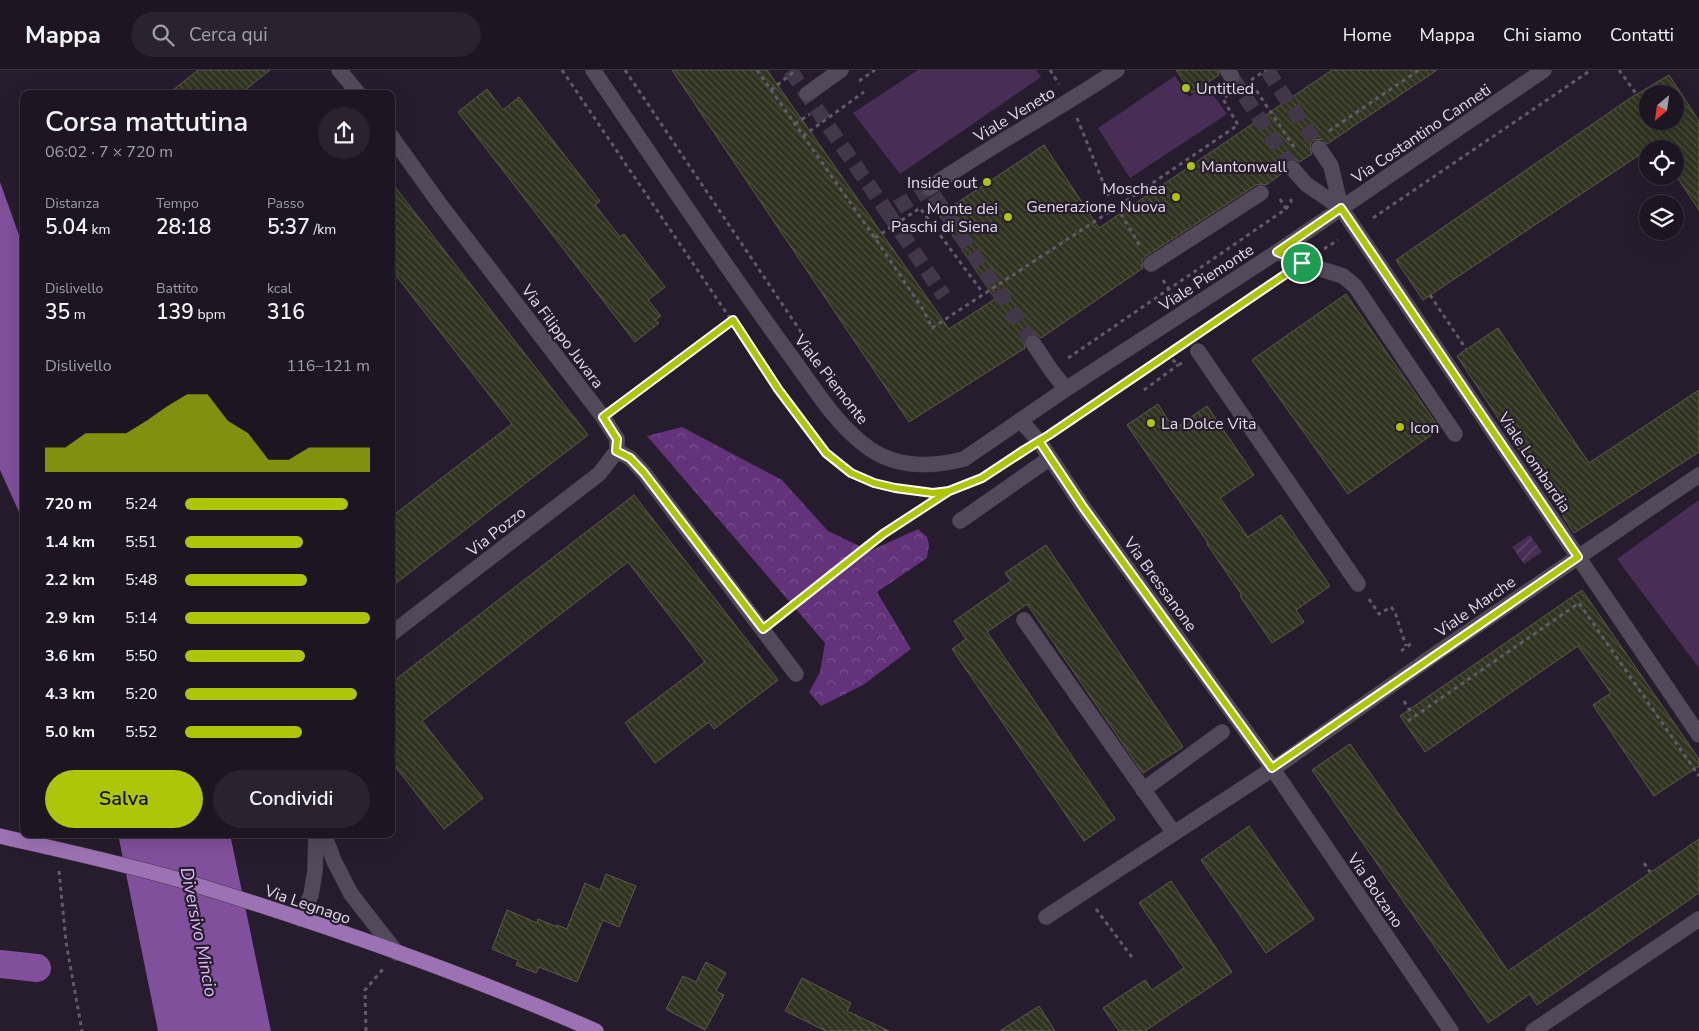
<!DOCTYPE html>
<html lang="it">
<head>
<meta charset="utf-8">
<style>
  :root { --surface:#1d1522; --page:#2a222f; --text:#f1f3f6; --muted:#a09fa5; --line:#3b3440; --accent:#afc508 }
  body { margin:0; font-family:"Nunito Sans",sans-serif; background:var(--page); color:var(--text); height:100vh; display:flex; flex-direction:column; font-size:19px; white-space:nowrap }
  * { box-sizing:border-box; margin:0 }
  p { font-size:16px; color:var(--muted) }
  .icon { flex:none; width:28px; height:28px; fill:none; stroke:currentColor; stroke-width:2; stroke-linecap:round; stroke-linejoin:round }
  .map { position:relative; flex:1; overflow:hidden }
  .sheet { position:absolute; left:20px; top:20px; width:375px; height:748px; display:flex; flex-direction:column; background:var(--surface); border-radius:10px; box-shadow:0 5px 20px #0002,0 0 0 1px var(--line) }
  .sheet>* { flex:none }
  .needle { width:32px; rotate:209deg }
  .tools { position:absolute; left:1639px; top:15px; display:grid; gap:10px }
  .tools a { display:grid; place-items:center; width:45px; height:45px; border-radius:50%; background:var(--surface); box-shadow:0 5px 20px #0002,0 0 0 1px var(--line); font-size:25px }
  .pin { position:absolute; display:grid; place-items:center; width:42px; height:42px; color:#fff; margin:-21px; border:2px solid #fff; border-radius:50%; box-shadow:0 1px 5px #0007 }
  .round { display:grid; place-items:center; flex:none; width:52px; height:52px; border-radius:26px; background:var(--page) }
  .overview { display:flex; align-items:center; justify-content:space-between; height:85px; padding:0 25px }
  h1 { font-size:28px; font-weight:600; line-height:38px }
  .figures { display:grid; grid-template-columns:repeat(3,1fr); gap:8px; height:85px; padding:5px 25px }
  .figures div { display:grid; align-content:center }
  .figures b { font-size:21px; font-weight:600 }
  .figures small { font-size:14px; font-weight:400 }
  .figures p { font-size:14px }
  .chart { height:140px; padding:10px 25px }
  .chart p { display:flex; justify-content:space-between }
  .chart svg { width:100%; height:90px; margin-top:5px; fill:var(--accent); opacity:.7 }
  .button { display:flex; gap:10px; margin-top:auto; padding:10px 25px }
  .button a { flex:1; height:58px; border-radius:30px; background:var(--accent); color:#111; font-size:20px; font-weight:600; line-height:58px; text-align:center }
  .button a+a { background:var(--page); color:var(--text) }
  ul { padding:0 25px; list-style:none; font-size:16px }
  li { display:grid; grid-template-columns:80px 60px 1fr; align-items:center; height:38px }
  li i { height:12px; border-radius:6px; background:var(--accent) }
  header { display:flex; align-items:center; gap:30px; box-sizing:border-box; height:70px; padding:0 25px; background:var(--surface); border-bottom:1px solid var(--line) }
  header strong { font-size:24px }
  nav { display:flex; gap:28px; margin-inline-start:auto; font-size:18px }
  .search { width:350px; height:45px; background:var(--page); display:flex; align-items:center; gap:12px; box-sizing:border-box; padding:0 18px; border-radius:28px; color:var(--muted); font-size:19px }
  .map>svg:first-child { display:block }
</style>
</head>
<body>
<header>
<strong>Mappa</strong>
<div class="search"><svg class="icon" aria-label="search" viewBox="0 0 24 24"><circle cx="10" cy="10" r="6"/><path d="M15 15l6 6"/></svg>Cerca qui</div>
<nav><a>Home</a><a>Mappa</a><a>Chi siamo</a><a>Contatti</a></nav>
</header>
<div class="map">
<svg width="1699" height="961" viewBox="0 0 1699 961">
  <defs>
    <pattern id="forest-crowns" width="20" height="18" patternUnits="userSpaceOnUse" patternTransform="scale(1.25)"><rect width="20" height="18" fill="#62327b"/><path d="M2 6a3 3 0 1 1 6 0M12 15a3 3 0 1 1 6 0" fill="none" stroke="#784f8e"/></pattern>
    <pattern id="garden-furrows" width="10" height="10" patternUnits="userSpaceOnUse" patternTransform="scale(1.25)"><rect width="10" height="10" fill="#482e57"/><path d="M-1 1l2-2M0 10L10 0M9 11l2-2" fill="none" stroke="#624c6f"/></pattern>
    <pattern id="building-back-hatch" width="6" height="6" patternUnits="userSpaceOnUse" patternTransform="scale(1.25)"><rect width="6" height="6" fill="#2f331f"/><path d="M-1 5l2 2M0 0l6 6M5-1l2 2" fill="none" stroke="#4d503f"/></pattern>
  </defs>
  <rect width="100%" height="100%" fill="#271c2d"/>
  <path fill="#482e57" d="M918 0H1036L1041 7 900 104 853 43Z
    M1175 6 1189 27 1206 15 1227 44 1130 108 1098 58Z
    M1699 430V598L1617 489Z"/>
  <path fill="url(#forest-crowns)" d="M682 357 782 410 828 461 870 481 918 459 927 467 929 475 927 488 877 522 911 579 863 615 821 636 809 622 820 602 825 573 647 366Z"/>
  <path fill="url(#garden-furrows)" d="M1530 465 1542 482 1524 494 1512 477Z"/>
  <path fill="#81509c" d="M0 112 24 179V453L0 400Z
    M118 764H230L271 961H158Z"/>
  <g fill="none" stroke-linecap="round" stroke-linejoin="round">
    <path stroke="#81509c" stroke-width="28" d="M0 894 37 898"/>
  </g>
  <path fill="url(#building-back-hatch)" stroke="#595d48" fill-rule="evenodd" d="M198 0H270L240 24H168Z
    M672 0H767L949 259 995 229 939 145 1044 75 1099 158 1332 0H1437L1327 74 1323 69 1314 70 1311 73 1310 78 1312 84 1299 92 1295 89 1286 91 1283 95 1284 102 1266 115 1261 114 1256 115 1146 186 1142 190 1143 198 1041 268 1037 264 1028 265 1024 269 1025 278 909 352Z
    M1176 0H1218L1219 5 1192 23Z
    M1669 5 1699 51V140L1675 104V79H1648L1423 230 1396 190 1629 29ZM1648 24H1675V51H1648Z
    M487 19 503 40 519 27 600 131 595 135 620 167 624 164 665 217 648 230 661 246 655 250 659 253 635 272 458 42Z
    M391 112 588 365 391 517V447L512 354 391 199Z
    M1346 224 1440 359 1348 424 1252 290Z
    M1498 258 1589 393 1699 320V382L1574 463 1457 286Z
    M1158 334 1174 359 1207 336 1254 405 1220 428 1248 467 1281 445 1330 516 1296 540 1304 552 1272 573 1240 526 1242 525 1207 474 1208 473 1127 355Z
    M634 425 778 610 714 659 709 652 655 693 625 653 705 592 628 492 422 651 483 728 444 759 391 691V613Z
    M1046 475 1183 677 1143 703 1027 534 987 562 1115 749 1084 771 952 579 966 569 954 551 1011 511 1005 503Z
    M1582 520 1699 689V696L1654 726 1593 635 1611 623 1578 576 1425 682 1400 646Z
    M1350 674 1508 901 1699 769V823L1537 935 1530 924 1488 953 1312 700Z
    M1249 756 1314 849 1266 883 1201 790Z
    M606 804 636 816 619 857 603 850 577 912 539 897 536 903 516 895 518 890 492 879 507 840 537 853 538 849 557 857V855L567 859 585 813 600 820Z
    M1171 811 1232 902 1145 961H1119L1103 938 1145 910 1152 920 1184 898 1139 833Z
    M706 892 726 903 716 921 724 925 705 960 666 939 683 906 696 912Z
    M802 908 851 933 847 941 889 961H826L785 941Z
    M1039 936 1055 961H1000Z"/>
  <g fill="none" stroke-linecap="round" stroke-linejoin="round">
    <path stroke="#433849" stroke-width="15" stroke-dasharray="15 8" stroke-linecap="butt" d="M790 0 888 143 929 118 1033 273
      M1267 0 1319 78
      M1232 7 1292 98
      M888 143 944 226"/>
    <g stroke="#413947" stroke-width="16">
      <path id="minor" d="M339 0 359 24
        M593 0C657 94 720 189 787 281 812 314 835 355 870 379 898 398 933 397 964 389L1066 319 1277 182 1544 0
        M1227 0 1232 7
        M807 24 841 0
        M391 66 439 133 603 347 617 369V381
        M1319 78 1331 96 1341 138 1699 665
        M1292 98 1306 114 1341 138
        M929 118C990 76 1056 41 1117 0
        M1277 182 1302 193 1343 206 1355 216 1455 364
        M1151 194 1261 123
        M1033 273 1051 300 1066 319
        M1198 281 1358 514
        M1021 351 1039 371 1083 437 1266 689 1451 961
        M617 381 630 388 644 403 796 604
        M960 451 1050 388
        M1024 550 1174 763
        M391 564 599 404 617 381
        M1143 720 1222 662
        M324 764 334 791 351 824 397 883
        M1046 847 1283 692 1434 585 1699 405
        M300 849 311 825 315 801 316 764
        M1533 961 1699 849"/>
    </g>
    <g stroke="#413947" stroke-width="16">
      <path id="major" d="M0 766C60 780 121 793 180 810 321 853 461 902 596 961"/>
    </g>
    <path stroke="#635a69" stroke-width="3" stroke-dasharray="4 4" stroke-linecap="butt" d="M562 0 778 319 826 383 851 403 874 413 895 418 933 423 949 421 983 408
      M625 0 803 265
      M757 0 875 168 924 241 932 258 1138 123 1238 55 1223 29 1227 26
      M1050 0 1059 14
      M1619 0 1637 25
      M1251 10 1266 0
      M859 11 875 0
      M1252 14 1294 77
      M771 20 796 0
      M1077 48 1109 127
      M795 54 810 44
      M1329 61 1419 0
      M803 66 864 22
      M1280 129 1286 139
      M1121 144 1141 178
      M1373 148 1591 0
      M875 168 920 138 983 223
      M1324 179 1338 170
      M1163 210 1173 226
      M1430 225 1466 279
      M1201 261 1281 207
      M1167 284 1178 295 1182 293
      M1068 288 1286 139 1291 132V128
      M1144 320 1178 295
      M620 335 732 250
      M1055 361 1178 277
      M1369 529 1379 544 1391 537 1395 542 1406 576
      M778 547 883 464 948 421
      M1401 581 1412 573
      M1404 631 1412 644
      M1408 651 1579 533 1699 706
      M1644 793 1650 802
      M59 801 66 872 82 961
      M1096 839 1134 890
      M366 961 365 920 384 898"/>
    <use href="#minor" stroke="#54495b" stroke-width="15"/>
    <use href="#major" stroke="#9d72b4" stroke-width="15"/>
  </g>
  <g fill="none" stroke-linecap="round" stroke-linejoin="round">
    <g stroke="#fff" stroke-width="10">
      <path id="route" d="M1302 193 1049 365 1024 380 982 408 949 421 933 423 895 418 874 413 851 403 826 383 778 319 733 250 603 347 617 369 616 381 630 388 644 403 763 559 883 464 949 421 982 408 1039 371 1083 437 1272 698 1578 487 1341 138 1277 182 1302 193"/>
    </g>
    <use href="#route" stroke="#afc508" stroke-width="6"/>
  </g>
  <g fill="#afc508" stroke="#271c2d" stroke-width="2">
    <circle cx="1186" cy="18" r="5"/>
    <circle cx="1191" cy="96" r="5"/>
    <circle cx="987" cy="112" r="5"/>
    <circle cx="1176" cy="127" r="5"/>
    <circle cx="1008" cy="147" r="5"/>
    <circle cx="1151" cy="353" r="5"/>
    <circle cx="1400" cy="357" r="5"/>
  </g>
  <g text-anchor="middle" stroke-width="4.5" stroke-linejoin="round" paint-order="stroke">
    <g font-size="16" fill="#e0dae5" stroke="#271c2d" text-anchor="start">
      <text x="1196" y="24">Untitled</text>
      <text x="1201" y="102">Mantonwall</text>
      <text x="977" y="118" text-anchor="end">Inside out</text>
      <text x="1166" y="124" text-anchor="end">Moschea<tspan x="1166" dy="18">Generazione Nuova</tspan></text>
      <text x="998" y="144" text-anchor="end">Monte dei<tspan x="998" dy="18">Paschi di Siena</tspan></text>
      <text x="1161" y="359">La Dolce Vita</text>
      <text x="1410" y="363">Icon</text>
    </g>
    <g font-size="16" fill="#e0dae5" stroke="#271c2d">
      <text transform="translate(1014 44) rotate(-31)" y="6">Viale Veneto</text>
      <text transform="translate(1421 63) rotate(-34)" y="6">Via Costantino Canneti</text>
      <text transform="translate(1206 207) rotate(-33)" y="6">Viale Piemonte</text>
      <text transform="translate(563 266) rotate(53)" y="6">Via Filippo Juvara</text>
      <text transform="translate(832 309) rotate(52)" y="6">Viale Piemonte</text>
      <text transform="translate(1535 392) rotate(56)" y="6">Viale Lombardia</text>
      <text transform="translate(496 461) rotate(-38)" y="6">Via Pozzo</text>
      <text transform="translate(1161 514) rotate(54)" y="6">Via Bressanone</text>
      <text transform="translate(1475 536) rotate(-35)" y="6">Viale Marche</text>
      <text transform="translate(1376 820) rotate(56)" y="6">Via Bolzano</text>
      <text transform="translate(308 834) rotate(19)" y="6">Via Legnago</text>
    </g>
    <g font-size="18" font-style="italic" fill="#e3bcfa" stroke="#271c2d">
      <text transform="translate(199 862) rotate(79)" y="6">Diversivo Mincio</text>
    </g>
  </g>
</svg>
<div class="tools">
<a><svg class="needle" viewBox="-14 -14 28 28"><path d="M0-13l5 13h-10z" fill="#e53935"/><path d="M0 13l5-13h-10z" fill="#a09fa5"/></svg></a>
<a><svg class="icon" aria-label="locate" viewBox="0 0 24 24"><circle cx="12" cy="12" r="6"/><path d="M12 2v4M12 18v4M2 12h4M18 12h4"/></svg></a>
<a><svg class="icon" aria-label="layers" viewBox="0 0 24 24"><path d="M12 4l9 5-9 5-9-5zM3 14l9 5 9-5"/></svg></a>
</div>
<div class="pin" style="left:1302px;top:193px;background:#1e9e55"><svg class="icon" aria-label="arrive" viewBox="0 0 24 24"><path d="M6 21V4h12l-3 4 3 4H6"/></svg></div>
<section class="sheet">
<div class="overview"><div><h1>Corsa mattutina</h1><p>06:02 · 7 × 720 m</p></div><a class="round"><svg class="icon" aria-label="share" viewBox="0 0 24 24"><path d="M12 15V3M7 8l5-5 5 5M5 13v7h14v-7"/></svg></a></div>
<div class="figures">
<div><p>Distanza</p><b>5.04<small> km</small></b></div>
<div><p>Tempo</p><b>28:18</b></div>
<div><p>Passo</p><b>5:37<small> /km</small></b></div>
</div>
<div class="figures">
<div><p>Dislivello</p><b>35<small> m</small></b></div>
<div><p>Battito</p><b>139<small> bpm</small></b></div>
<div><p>kcal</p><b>316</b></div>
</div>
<div class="chart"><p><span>Dislivello</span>116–121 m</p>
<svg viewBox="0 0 160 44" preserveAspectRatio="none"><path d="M0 44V32L10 32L20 25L30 25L40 25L50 19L60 12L70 6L80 6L90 19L100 25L110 38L120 38L130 32L140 32L150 32L160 32V44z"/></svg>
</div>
<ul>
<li><b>720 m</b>5:24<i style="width:88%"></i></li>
<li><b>1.4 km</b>5:51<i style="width:64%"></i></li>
<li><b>2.2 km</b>5:48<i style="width:66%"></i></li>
<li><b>2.9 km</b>5:14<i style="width:100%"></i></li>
<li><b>3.6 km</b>5:50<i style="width:65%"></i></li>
<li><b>4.3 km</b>5:20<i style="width:93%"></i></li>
<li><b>5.0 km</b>5:52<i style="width:63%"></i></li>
</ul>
<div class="button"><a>Salva</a><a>Condividi</a></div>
</section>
</div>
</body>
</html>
